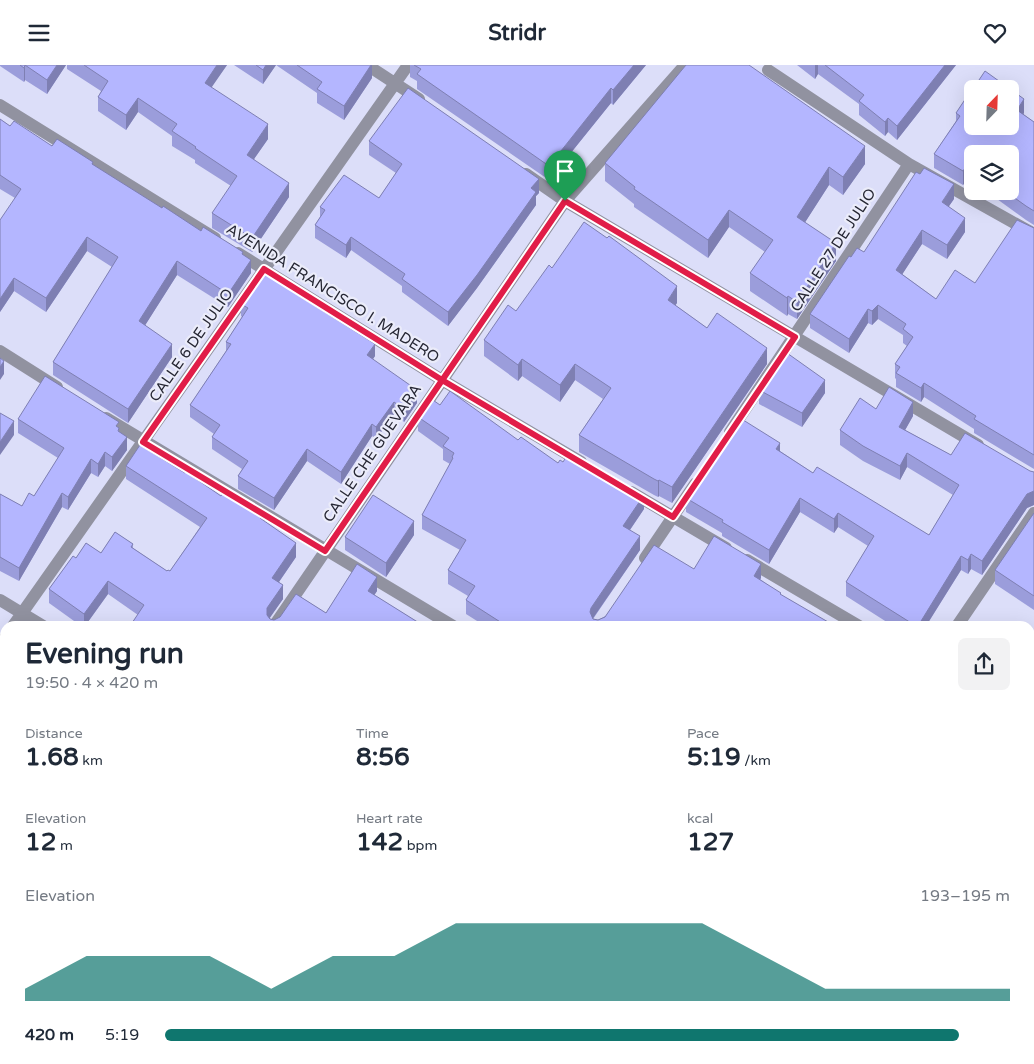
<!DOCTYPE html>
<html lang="en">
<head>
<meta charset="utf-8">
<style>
  :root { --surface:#fff; --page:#f2f2f3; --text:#1f2937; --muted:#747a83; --accent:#0f766e }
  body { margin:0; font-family:"Varela Round",sans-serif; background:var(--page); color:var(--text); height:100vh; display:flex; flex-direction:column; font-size:19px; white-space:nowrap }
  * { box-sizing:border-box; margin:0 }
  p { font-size:16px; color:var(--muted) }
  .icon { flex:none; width:28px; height:28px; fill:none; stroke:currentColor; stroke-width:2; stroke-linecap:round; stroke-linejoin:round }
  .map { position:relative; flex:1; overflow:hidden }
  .side { position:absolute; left:0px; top:556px; width:1035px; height:444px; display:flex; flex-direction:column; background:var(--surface); border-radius:15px 15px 0 0; box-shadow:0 5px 20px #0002 }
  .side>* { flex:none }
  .needle { width:32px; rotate:23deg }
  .buttons { position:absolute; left:964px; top:15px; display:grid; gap:10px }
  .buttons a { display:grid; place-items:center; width:55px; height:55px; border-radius:8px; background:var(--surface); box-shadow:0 5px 20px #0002; font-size:25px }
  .pin { position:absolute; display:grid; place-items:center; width:42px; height:42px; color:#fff; margin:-51px -21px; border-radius:50% 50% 50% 0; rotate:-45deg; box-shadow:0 0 5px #0007 }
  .pin .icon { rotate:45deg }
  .round { display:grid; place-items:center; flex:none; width:52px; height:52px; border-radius:8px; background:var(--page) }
  .head { display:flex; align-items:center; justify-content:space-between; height:85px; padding:0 25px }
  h1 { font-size:28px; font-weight:800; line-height:38px }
  .figures { display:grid; grid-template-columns:repeat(3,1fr); gap:8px; height:85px; padding:5px 25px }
  .figures div { display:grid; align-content:center }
  .figures b { font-size:25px; font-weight:800 }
  .figures small { font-size:14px; font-weight:400 }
  .figures p { font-size:14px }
  .chart { height:140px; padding:10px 25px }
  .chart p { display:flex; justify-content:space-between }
  .chart svg { width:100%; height:90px; margin-top:5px; fill:var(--accent); opacity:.7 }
  ul { padding:0 25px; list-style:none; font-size:16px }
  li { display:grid; grid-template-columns:80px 60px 1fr; align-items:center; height:38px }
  li i { height:12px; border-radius:6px; background:var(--accent) }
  header { display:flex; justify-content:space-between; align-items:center; height:65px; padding:0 25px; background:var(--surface); font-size:22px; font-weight:800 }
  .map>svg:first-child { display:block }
</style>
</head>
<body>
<header><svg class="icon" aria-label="menu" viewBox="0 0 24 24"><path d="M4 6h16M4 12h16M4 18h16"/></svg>Stridr<svg class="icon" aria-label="heart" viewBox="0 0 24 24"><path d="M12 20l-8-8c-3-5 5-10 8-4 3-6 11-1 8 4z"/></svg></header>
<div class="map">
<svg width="1034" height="999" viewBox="0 0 1034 999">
  <rect width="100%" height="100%" fill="#dcdef9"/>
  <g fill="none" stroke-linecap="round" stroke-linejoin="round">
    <path stroke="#9192a0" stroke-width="12" d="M367 0 419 34
      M768 5 909 99 1034 169
      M0 40 215 173
      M526 109 565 136 978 380
      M238 188 442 315 581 397
      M0 286 57 322
      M106 353 453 561
      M730 367 909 99
      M631 427 726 483
      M645 493 695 419
      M747 495 859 561
      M0 535 43 561
      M13 561 408 0
      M274 561 565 136 685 0
      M957 561 1034 448
      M0 580 5 573
      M1030 664 1034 666
      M0 791 5 794
      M1030 904 1034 906"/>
  </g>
  <path fill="#9b9ddb" d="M0 0H66L47 29 25 15 24 17 0 1Z
    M67 0H227L211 22 268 74 254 94 289 132 252 187 212 163V148L231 121 195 98V95L172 81V71L138 47 126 65 98 46V32L101 26 67 4Z
    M234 0H372V13L344 55 317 38V28L276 0 263 19Z
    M410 0H646L613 40 611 38 549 115 417 24V16L410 12Z
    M797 0H956L897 75 888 67 885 71 859 50V39L818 9 815 14Z
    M956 48H1024L1023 49 1034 57V160L1026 155 986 126H1010L972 89V117L968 113 963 120 934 103V89L956 56Z
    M0 54 10 61 93 100 162 143 243 190 251 208 228 242 177 210 145 260 172 292 128 358 53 310V297L112 202 87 186 46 247 14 226 0 247 15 133 0 124Z
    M369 76 539 128 536 131V140L477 223 448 261 402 227V221L351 185 346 193 315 173V160L320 152V142L379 133 396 108 369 90Z
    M605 98 865 99 843 130 829 120 805 157 836 196 797 254 788 249 787 251 750 226V208L765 187 729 162 708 193 634 142V139L605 116Z
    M954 134 949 141 965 167 947 194 922 179 902 209 936 234 975 218 1034 163V404L974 368V364L924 332 921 337 896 322V314L895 313V299L907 281 903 278V270L878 254 872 260 868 258 849 288 810 263V249L851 192 864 187Z
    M552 203 677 238 675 240 707 263 767 299 672 438 659 431 658 432 654 430 579 387V370L603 334 575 315 560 337 522 311 518 316 484 291V275L516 246Z
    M292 226 375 291 373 294 417 338 404 357 394 349 376 374 372 371 341 419 307 396 274 445 238 424V411L242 404 212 384V372L214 369 190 352V340L226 286V277L242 252 241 251V239Z
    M759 325 825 328 802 362 759 339Z
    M440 340 518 375 558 398 644 444 630 465 640 485 593 554 598 555 694 504 761 513 760 514 781 530 835 561H485L466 549V535L468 531 448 519V505L460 485 422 464V450L450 399 443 395V384L418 366V352Z
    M876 344 913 351 905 365 951 390 1034 407V440L1027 443 982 510 971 504 968 509 961 505 926 561H893L846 531V517L868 481 838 462 834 468 800 447 769 499 722 471V468L686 447V433L780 386 813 408 929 470 953 430 907 402 900 415 863 396 840 380V365Z
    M18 354 119 363V367L127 385 112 406 105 401 98 412 91 408 68 445 62 442 19 516 0 506V429L22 441 34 431 58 393 18 368Z
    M140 380 185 408 186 407 221 431 222 429 224 431 229 423 265 445V457L296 478V492L279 517 283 520V534L269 553 270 554 274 555 280 552 296 529 326 548 357 499 377 512V526L374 530 424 561H130L138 550 108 529 85 561H81L49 538V524L73 491 76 493 86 478 101 488 115 467 133 479V483L167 506 168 505 170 506 200 462 126 414V401Z
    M1034 448V545L995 519V505Z
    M414 470 386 512 345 485V472Z
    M5 654V690L3 689V682L0 687Z
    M1034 685V767L1030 765V690Z
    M5 747V771L0 768V757Z
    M5 806V866L0 863V814Z
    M1030 808 1032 834 1034 836V897L1030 895Z
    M177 995H191L189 999H183Z
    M209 995H253L251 999H215Z
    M420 995H1030L1034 999H420Z"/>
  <path fill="#7e7fb2" d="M25 0V15L24 17V3Z
    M57 0H66L47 29V15Z
    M217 0H227L205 32V18Z
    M266 0H276L263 19V5Z
    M371 0H372V13L344 55V41Z
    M634 0H646L613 40V25Z
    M815 0H818V9L815 14Z
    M945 0H956L897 75V61Z
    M611 23V38L549 115V101Z
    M138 33V47L126 65V50Z
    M1024 34V48L1017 59V45Z
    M888 53V67L885 71V57Z
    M268 59V74L247 104V90Z
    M865 81V99L843 130V112Z
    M968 99V113L963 120V106Z
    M829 102V120L797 170V152Z
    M539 114V128L536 131V140L477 223 448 261V247L531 123Z
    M289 118V132L252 187V173Z
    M954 119V134L942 151V137Z
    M729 145V162L708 193V175Z
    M965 153V167L947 194V180Z
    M922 165V179L896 219V205Z
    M87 172V186L46 247V233Z
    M351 172V185L346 193V180Z
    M836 178V196L797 254V237Z
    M251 195V208L228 242V229Z
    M177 196V210L139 270V256Z
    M14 213V226L0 247V234Z
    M677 221V238L668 251V235Z
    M788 231V249L787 251V233Z
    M878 240V254L872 260V246Z
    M868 244V258L849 288V274Z
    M172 279V292L128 358V344Z
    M375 279V291L367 303V290Z
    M767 283V299L672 438V422Z
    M522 294V311L518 316V300Z
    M4 296V309L0 315V302Z
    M575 299V315L560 337V320Z
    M825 315V328L802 362V348Z
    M924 318V332L921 337V323Z
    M417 325V338L404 357V344Z
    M394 337V349L376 374V362Z
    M913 337V351L899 376V362Z
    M14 356V370L0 390V377Z
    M372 359V371L341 419V407Z
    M127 372V385L112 406V392Z
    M780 378V393L776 384Z
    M307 384V396L274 445V433Z
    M105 387V401L98 412V399Z
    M907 388V402L900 415V401Z
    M91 394V408L68 445V432Z
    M659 415V431L658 432V416Z
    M1034 426V440L1027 443 982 510V496L1027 429Z
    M62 428V442L19 516V503Z
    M644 430V444L623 475V461Z
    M800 433V447L769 499V485Z
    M265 445V459L260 453Z
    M838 448V462L834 468V454Z
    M414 456V470L386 512V498Z
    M640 471V485L591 556 590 547 591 543Z
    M296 478V492L272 527V513Z
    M971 489V504L968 509V495Z
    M961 491V505L926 561H918Z
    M761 499V513L754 525V511Z
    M377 512V526L368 540V526Z
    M108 516V529L85 561H84V549Z
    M283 520V534L267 557V543Z
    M1034 609V622L1030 629V615Z
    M5 666V679L3 677V682L0 687V674Z
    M1034 818V831L1030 837V824Z
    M5 926V940L0 941V928Z
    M1033 927V941L1030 943V928Z
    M37 995H43V999H34Z
    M136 995H145L143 999H134Z
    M187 995H191L189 999H187Z
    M244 995H253L251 999H241Z
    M346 995H348V999H344Z
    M871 995H873V999H869Z"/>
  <path fill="#b4b6ff" stroke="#7e7fb2" d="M20 0H57L47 15 25 0 24 3Z
    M84 0H217L205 18 268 59 247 90 289 118 252 173 212 148 237 111 195 83 196 82 172 66 177 59 138 33 126 50 98 32 108 16Z
    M256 0H266L263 5Z
    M297 0H371L344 41 317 24 322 17Z
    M414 0H634L613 25 611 23 549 101 417 9 421 4Z
    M686 0H749L865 81 843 112 829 102 797 152 836 178 797 237 788 231 787 233 750 208 773 175 729 145 708 175 634 124 635 122 605 98Z
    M825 0H945L897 61 888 53 885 57 859 36 864 30Z
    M985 6 1024 34 1017 45 1034 57V146L1026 141 1005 126H1010V89H972V103L968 99 963 106 934 89 960 51 956 48 972 24V61H1010V24H973Z
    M408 23 539 114 531 123 536 127 477 210 448 247 402 214 405 209 351 172 346 180 315 160 325 145 320 142 344 110 379 133 402 99 369 76Z
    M0 54 10 61 14 56 52 81 57 74 93 97 92 99 162 143 163 141 201 166 203 162 243 187 242 189 251 195 228 229 177 196 139 256 172 279 128 344 53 297 118 192 87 172 46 233 14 213 0 234V155L21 124 0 110Z
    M924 103 954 119 942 137 965 153 947 180 922 165 896 205 936 234 955 205 975 218 1017 155 1034 163V390L974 354 976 351 924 318 921 323 896 308 900 302 895 299 913 272 903 264 906 259 878 240 872 246 868 244 849 274 810 249 849 191 851 192 857 183 864 187 916 107 920 109Z
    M584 157 607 173 609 171 677 221 668 235 707 263 717 248 767 283 672 422 659 415 658 416 654 414 579 370 611 323 575 299 560 320 522 294 518 300 484 275 508 240 516 246 549 200 552 203Z
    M265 205 292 222 290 225 375 279 367 290 417 325 404 344 394 337 376 362 372 359 341 407 307 384 274 433 238 411 248 396 212 372 220 360 190 340 231 279 226 277 248 243 241 239Z
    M787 288 825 315 802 348 759 325 780 294 782 295Z
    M0 293 4 296 0 302Z
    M45 311 119 357 116 361 119 363 118 366 127 372 112 392 105 387 98 399 91 394 68 432 62 428 19 503 0 492V429L22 441 29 428 34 431 64 383 18 354Z
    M889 322 913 337 899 362 951 390 965 368 1030 406 1034 407V426L1027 429 982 496 971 489 968 495 961 491 918 561H916L846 517 874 471 838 448 834 454 800 433 769 485 722 457 723 455 686 433 740 353 780 378 776 384 813 408 817 402 929 470 959 420 907 388 900 401 863 381 840 365 860 333 876 344Z
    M450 326 518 375 521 372 558 398 560 395 563 397 570 386 644 430 623 461 640 471 591 543 590 547 593 554 598 555 605 552 654 480 694 504 714 471 761 499 754 511 781 528 780 529 835 561H505V560L466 535 475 521 448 505 466 475 422 450 453 393 452 392 454 388 443 381 449 373 418 352 430 333 440 340Z
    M0 348 14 356 0 377Z
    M140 380 185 408 186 407 221 431 222 429 224 431 229 423 265 445 260 453 296 478 272 513 283 520 267 543V550L270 554 274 555 280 552 296 529 326 548 357 499 377 512 368 526 424 561H130L144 540 108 516 84 549 49 524 73 491 76 493 86 478 101 488 115 467 133 479 131 482 167 506 168 505 170 506 207 453 126 401Z
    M373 430 414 456 386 498 345 472Z
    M1034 448V531L995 505Z
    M971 557 977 561H969Z
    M1030 588 1034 591V609L1030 615Z
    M0 651 5 654V666L0 674Z
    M1034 685V754L1030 751V690Z
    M5 747V760L0 757V755Z
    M5 806V852L0 848V814Z
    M1030 808 1034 811V818L1030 824Z
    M1030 833 1034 836V884L1030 881Z
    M0 909 5 912V926L0 928Z
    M5 946V995H37L34 999H0V949Z
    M1034 947V999H885L878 995H1030V949Z
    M83 995H136L134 999H81Z
    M231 995H244L241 999H236Z
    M301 995H346L344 999H299Z
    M423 995H871L869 999H429Z"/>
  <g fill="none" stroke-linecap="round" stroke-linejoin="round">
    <g stroke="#fff" stroke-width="10">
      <path id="route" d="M565 136C485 253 405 369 325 486L143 377 264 204 442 315 673 452 795 272 565 136"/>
    </g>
    <use href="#route" stroke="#e11d48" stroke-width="6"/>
  </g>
  <g text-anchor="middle" stroke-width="4.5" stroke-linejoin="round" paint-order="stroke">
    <g font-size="15" fill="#262734" stroke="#ebecfa">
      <text transform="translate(833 185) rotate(-57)" y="5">CALLE 27 DE JULIO</text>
      <text transform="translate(333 228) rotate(32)" y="5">AVENIDA FRANCISCO I. MADERO</text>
      <text transform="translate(191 280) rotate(-55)" y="5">CALLE 6 DE JULIO</text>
      <text transform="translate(372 388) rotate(-56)" y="5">CALLE CHE GUEVARA</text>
    </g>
  </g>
</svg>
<div class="buttons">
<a><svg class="needle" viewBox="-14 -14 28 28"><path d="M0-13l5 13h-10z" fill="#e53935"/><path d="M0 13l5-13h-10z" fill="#747a83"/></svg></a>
<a><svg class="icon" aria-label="layers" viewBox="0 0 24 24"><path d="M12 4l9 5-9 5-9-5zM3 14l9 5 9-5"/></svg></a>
</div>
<div class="pin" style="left:565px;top:136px;background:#1e9e55"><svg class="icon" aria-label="arrive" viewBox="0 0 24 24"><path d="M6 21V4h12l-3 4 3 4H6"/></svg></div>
<section class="side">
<div class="head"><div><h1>Evening run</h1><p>19:50 · 4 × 420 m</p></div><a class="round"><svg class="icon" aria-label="share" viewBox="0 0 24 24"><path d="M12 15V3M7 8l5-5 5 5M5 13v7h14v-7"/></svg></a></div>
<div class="figures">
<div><p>Distance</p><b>1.68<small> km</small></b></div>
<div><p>Time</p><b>8:56</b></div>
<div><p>Pace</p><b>5:19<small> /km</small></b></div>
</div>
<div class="figures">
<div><p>Elevation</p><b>12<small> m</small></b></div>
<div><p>Heart rate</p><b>142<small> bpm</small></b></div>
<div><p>kcal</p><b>127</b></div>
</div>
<div class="chart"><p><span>Elevation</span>193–195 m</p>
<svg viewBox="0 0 160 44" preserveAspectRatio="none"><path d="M0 44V38L10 22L20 22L30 22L40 38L50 22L60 22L70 6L80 6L90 6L100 6L110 6L120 22L130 38L140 38L150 38L160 38V44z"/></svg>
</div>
<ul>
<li><b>420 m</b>5:19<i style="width:94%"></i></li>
</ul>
</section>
</div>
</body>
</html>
